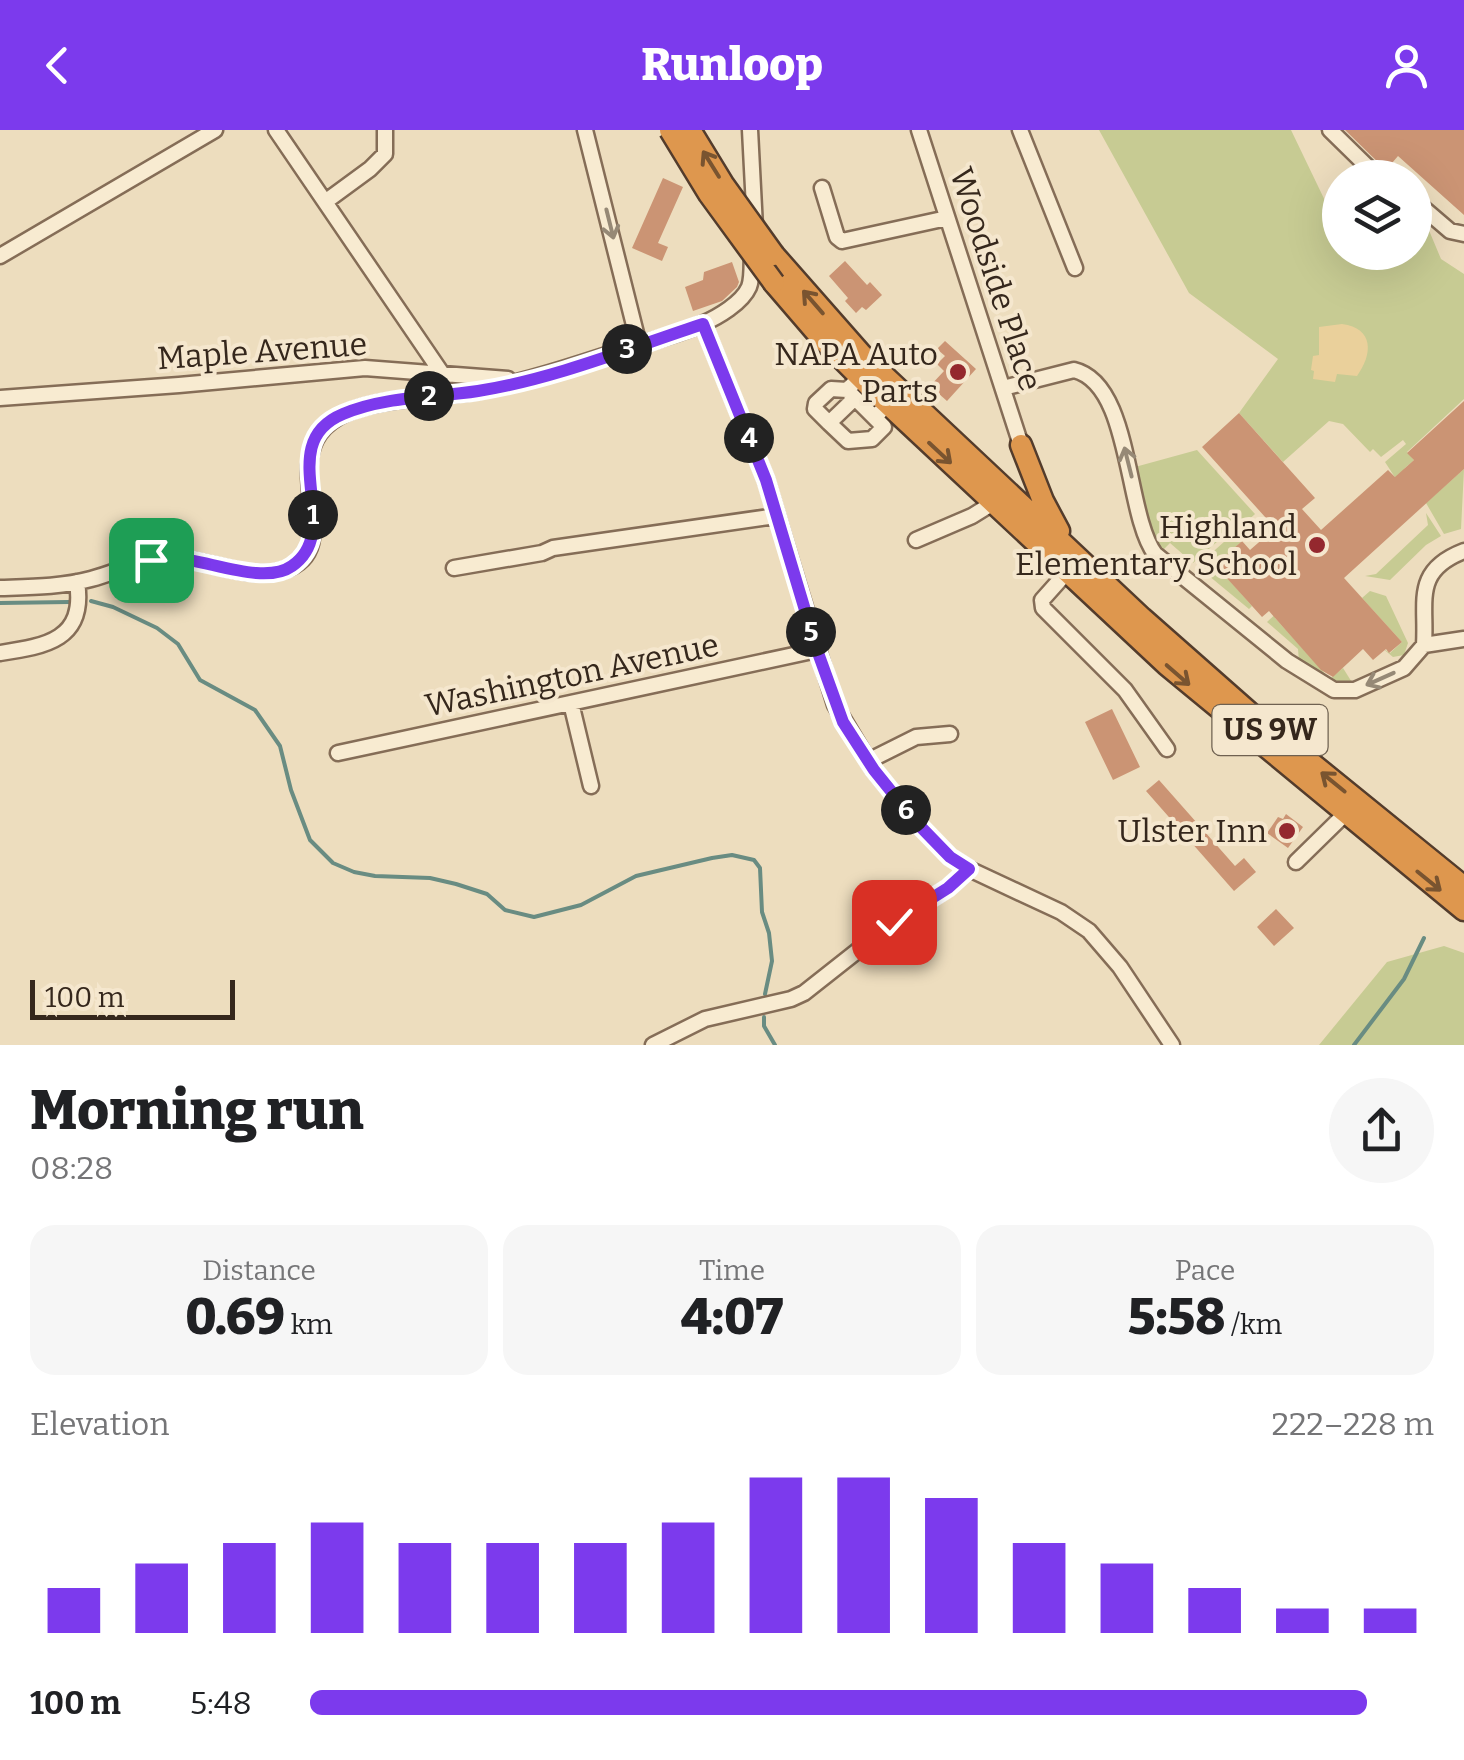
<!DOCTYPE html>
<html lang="en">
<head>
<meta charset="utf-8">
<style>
  :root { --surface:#fff; --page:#f6f6f6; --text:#202124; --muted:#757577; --accent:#7c3aed }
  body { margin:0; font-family:Bitter,serif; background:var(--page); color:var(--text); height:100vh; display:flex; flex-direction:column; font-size:38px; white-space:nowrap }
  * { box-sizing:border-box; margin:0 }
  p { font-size:32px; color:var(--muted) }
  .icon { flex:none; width:55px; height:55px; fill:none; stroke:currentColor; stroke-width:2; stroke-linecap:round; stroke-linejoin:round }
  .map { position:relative; height:915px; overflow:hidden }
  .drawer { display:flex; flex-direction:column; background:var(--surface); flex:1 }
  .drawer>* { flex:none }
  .tools { position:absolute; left:1322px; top:30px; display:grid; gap:20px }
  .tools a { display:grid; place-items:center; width:110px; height:110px; border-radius:50%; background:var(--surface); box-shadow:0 10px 40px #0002; font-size:50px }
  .scale { position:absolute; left:30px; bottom:25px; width:205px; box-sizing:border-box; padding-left:10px; border:5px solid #35271c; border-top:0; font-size:28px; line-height:35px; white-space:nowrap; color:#35271c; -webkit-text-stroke:8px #f5e7ce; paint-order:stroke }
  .pin { position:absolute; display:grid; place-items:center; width:85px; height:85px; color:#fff; margin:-42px; border-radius:20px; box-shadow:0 5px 15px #0006 }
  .km { position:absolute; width:50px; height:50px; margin:-25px; border-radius:50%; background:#222; color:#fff; font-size:28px; line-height:50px; text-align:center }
  .round { display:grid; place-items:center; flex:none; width:105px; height:105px; border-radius:52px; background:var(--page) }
  .overview { display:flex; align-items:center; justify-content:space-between; height:170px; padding:0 30px }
  h1 { font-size:55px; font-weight:800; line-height:75px }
  .figures { display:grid; grid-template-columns:repeat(3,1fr); gap:15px; height:170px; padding:10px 30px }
  .figures div { display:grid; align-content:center; border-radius:25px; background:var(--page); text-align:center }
  .figures b { font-size:50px; font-weight:800 }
  .figures small { font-size:28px; font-weight:400 }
  .figures p { font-size:28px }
  .chart { height:280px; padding:20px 30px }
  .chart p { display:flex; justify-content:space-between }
  .chart svg { width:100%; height:180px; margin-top:10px; stroke:var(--accent); stroke-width:6 }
  ul { padding:0 30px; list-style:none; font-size:32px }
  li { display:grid; grid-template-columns:160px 120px 1fr; align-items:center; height:75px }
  li i { height:25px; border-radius:12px; background:var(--accent) }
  header { display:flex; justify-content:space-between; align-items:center; height:130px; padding:0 30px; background:var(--accent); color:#fff; font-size:45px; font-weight:800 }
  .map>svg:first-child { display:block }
</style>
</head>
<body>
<header><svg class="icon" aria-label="back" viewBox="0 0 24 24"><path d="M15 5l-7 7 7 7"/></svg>Runloop<svg class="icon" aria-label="person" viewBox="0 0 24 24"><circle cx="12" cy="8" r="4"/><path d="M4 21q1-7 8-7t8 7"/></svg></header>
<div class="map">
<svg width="1464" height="915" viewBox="0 0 1464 915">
  <rect width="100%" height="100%" fill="#edddbe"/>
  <path fill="#c7cb93" d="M1099 0H1291L1329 79 1340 82V122H1415V96L1428 98 1441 129 1464 144V269L1407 322 1414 330 1405 338 1398 352 1385 332 1406 314 1403 310 1381 327 1373 319 1370 322 1343 294 1329 291 1283 332 1239 283 1278 229 1189 163Z
    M1197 320 1255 384 1243 395 1247 401 1244 404 1235 396 1193 433 1170 413 1164 419 1157 416 1145 384 1135 337Z
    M1464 339 1461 399 1444 404 1426 373Z
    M1426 383 1441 406 1426 415 1390 450 1365 446 1376 444 1428 395Z
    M1234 403 1242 411 1216 435 1252 476 1249 479 1197 436Z
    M1370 461 1386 466 1408 513 1404 525 1393 527 1382 518 1390 523 1402 512 1362 468Z
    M1281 479 1275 488 1330 549 1343 538 1353 554 1331 552 1299 532 1298 519 1267 492Z
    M1444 816 1464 823V915H1319L1387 832Z"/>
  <path fill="#ead09b" d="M1342 194C1374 198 1373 224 1357 246L1337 244 1335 252 1313 249 1314 241 1311 240 1313 226 1319 225V197Z"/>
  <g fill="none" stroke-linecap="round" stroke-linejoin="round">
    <path stroke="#698c82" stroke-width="4" d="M91 471 113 477 157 498 178 514 200 550 255 580 280 616 291 660 310 710 333 733 354 742 375 746 430 748 456 754 487 764 505 780 534 787 581 775 636 746 712 728 732 725 754 730 760 738 762 782 769 803 772 831 765 864
      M0 473 69 472
      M764 887V896L775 915
      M1354 915 1404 849 1424 808"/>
  </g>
  <path fill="#cb9474" d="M1345 0H1464V85L1398 26 1386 40Z
    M663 48 683 57 658 113 668 117 662 131 632 118Z
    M845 131 867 155 870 152 882 165 866 180 862 177 856 183 845 171 848 168 829 146Z
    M732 132 739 152 737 157 722 171 693 181 685 157 703 150 704 142Z
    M945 211 976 239 947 271 930 256 944 241 937 234 945 226 937 219Z
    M1464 271V339L1344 448 1402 512 1389 523 1386 519 1373 530 1363 519 1333 547 1321 540 1269 481 1262 487 1215 435 1242 411 1250 420 1275 398 1202 317 1239 283 1315 368 1302 379 1321 400 1388 340 1395 347 1414 330 1407 323Z
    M1112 579 1140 637 1113 650 1085 592Z
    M1159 650 1235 736 1244 728 1256 742 1234 761 1146 661Z
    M1286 684 1303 697 1288 718 1267 703 1278 687 1283 689Z
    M1276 779 1294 798 1274 816 1257 797Z"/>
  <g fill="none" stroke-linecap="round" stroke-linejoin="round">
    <g stroke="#856d57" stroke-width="19">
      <path id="minor" d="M276 0 443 245
        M585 0 639 215
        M750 0 755 97
        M919 0 1021 315
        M1020 0 1075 138
        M1330 0 1379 48
        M822 58 837 107 842 111 947 88
        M1415 71 1450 101 1464 104
        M325 72 370 39 385 24V0
        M0 126 215 0
        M703 194 766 350 835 575 873 639 916 692 950 727 969 739 1061 782 1089 801 1120 837 1172 915
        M860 247 847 260 874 287 880 282
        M1003 258 1074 240C1132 254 1125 383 1155 424L1287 531 1334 560H1355L1404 538 1424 515 1464 509
        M0 268 179 255 365 238 508 249
        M855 268 829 293 848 311 872 309 884 297 874 287
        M829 293 815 279 816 273 831 259 847 260
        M916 410 972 386 993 373
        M454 438 542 423 553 418 776 386
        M1067 442 1042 470 1043 478 1125 560 1167 619
        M0 458C30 457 61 457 91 449 118 442 142 428 171 428 207 428 248 452 284 440 358 417 253 307 363 277 402 266 444 268 483 260 531 250 576 235 622 220 648 212 677 205 702 194 718 187 742 173 749 157 753 147 751 130 752 119
        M1424 515C1427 472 1412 441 1464 421
        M0 523C46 516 86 510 77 452
        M571 573 591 656
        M338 623 817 520
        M868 631 916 607 950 604
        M1296 732 1345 684
        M653 915 705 889 791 869 804 863 894 792 948 758 969 739"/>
    </g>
    <g stroke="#533c2c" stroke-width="25">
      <path id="highway" d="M774 125 862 225 1142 488 1252 585 1464 757
        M774 153 823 210 876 263 1167 535 1464 780
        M1021 315 1043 371 1059 401"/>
    </g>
    <use href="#minor" stroke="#f8ebd1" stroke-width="14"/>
    <use href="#highway" stroke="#de974e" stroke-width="20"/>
    <g stroke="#533c2c" stroke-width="25" stroke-linecap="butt">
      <path id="highway-bridge" d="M670 0 709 64 774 153
        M690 0 723 54 774 125"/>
    </g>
    <use href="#highway-bridge" stroke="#de974e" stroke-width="20"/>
  </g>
  <defs><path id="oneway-shaft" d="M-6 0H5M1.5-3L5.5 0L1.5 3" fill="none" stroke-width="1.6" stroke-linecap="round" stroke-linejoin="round" transform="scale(2.5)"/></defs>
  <g stroke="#795430">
    <use href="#oneway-shaft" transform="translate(711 34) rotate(-122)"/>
    <use href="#oneway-shaft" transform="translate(813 172) rotate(-131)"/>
    <use href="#oneway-shaft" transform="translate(940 323) rotate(43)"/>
    <use href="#oneway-shaft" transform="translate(1178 545) rotate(41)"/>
    <use href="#oneway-shaft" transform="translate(1333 652) rotate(-141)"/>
    <use href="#oneway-shaft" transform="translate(1429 751) rotate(39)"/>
  </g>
  <g stroke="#968976">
    <use href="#oneway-shaft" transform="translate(610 94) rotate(76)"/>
    <use href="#oneway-shaft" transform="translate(1128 332) rotate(-104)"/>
    <use href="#oneway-shaft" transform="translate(1380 549) rotate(156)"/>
  </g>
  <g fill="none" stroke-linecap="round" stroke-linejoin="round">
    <g stroke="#fff" stroke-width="20">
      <path id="route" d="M151 430C158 429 166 427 173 428 206 429 264 456 292 436 346 399 271 314 343 284 385 266 433 268 478 261 554 249 630 218 703 194L766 350 817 520 843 592 874 640 916 692 950 727 969 739 948 758 894 792"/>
    </g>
    <use href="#route" stroke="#7c3aed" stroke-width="12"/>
  </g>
  <g fill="#94282e" stroke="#f5e7ce" stroke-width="4">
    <circle cx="958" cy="242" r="10"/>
    <circle cx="1317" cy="415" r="10"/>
    <circle cx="1287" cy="701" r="10"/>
  </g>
  <g text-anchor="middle" stroke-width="8" stroke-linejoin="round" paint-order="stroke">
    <rect fill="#f5e7ce" stroke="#6f6151" stroke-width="2.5" x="1212.5" y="575" width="115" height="50" rx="8"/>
    <g font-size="30" font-weight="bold" fill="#35271c">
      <text x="1270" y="610">US 9W</text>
    </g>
    <g font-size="32" fill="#35271c" stroke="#f5e7ce">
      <text transform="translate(996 149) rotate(72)" y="11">Woodside Place</text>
      <text transform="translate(262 221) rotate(-4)" y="11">Maple Avenue</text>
      <text transform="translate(572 545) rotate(-12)" y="11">Washington Avenue</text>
    </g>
    <g font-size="32" fill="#35271c" stroke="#f5e7ce" text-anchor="end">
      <text x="938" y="235">NAPA Auto<tspan x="938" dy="37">Parts</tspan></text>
      <text x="1297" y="408">Highland<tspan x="1297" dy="37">Elementary School</tspan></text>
      <text x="1267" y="712">Ulster Inn</text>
    </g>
  </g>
</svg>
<div class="tools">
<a><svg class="icon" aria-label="layers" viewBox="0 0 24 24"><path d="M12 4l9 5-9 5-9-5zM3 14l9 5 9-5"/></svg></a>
</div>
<div class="scale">100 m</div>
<div class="pin" style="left:151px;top:430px;background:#1e9e55"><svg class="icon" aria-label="arrive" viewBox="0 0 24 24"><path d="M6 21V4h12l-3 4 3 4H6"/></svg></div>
<div class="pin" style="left:894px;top:792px;background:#d93025"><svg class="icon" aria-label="check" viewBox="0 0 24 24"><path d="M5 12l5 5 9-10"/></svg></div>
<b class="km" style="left:313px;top:385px">1</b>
<b class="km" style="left:429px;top:266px">2</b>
<b class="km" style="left:627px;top:219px">3</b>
<b class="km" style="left:749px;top:308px">4</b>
<b class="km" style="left:811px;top:502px">5</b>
<b class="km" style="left:906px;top:680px">6</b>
</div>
<section class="drawer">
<div class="overview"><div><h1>Morning run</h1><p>08:28</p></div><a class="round"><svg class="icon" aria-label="share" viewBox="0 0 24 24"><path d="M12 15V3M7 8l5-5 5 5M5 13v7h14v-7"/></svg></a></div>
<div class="figures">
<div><p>Distance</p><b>0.69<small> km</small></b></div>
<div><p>Time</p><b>4:07</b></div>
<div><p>Pace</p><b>5:58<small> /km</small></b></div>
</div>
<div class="chart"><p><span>Elevation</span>222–228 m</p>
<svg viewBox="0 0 160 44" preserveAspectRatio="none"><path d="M5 44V33M15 44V27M25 44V22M35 44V17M45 44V22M55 44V22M65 44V22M75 44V17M85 44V6M95 44V6M105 44V11M115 44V22M125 44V27M135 44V33M145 44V38M155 44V38"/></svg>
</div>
<ul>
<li><b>100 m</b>5:48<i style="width:94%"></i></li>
</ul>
</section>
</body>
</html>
